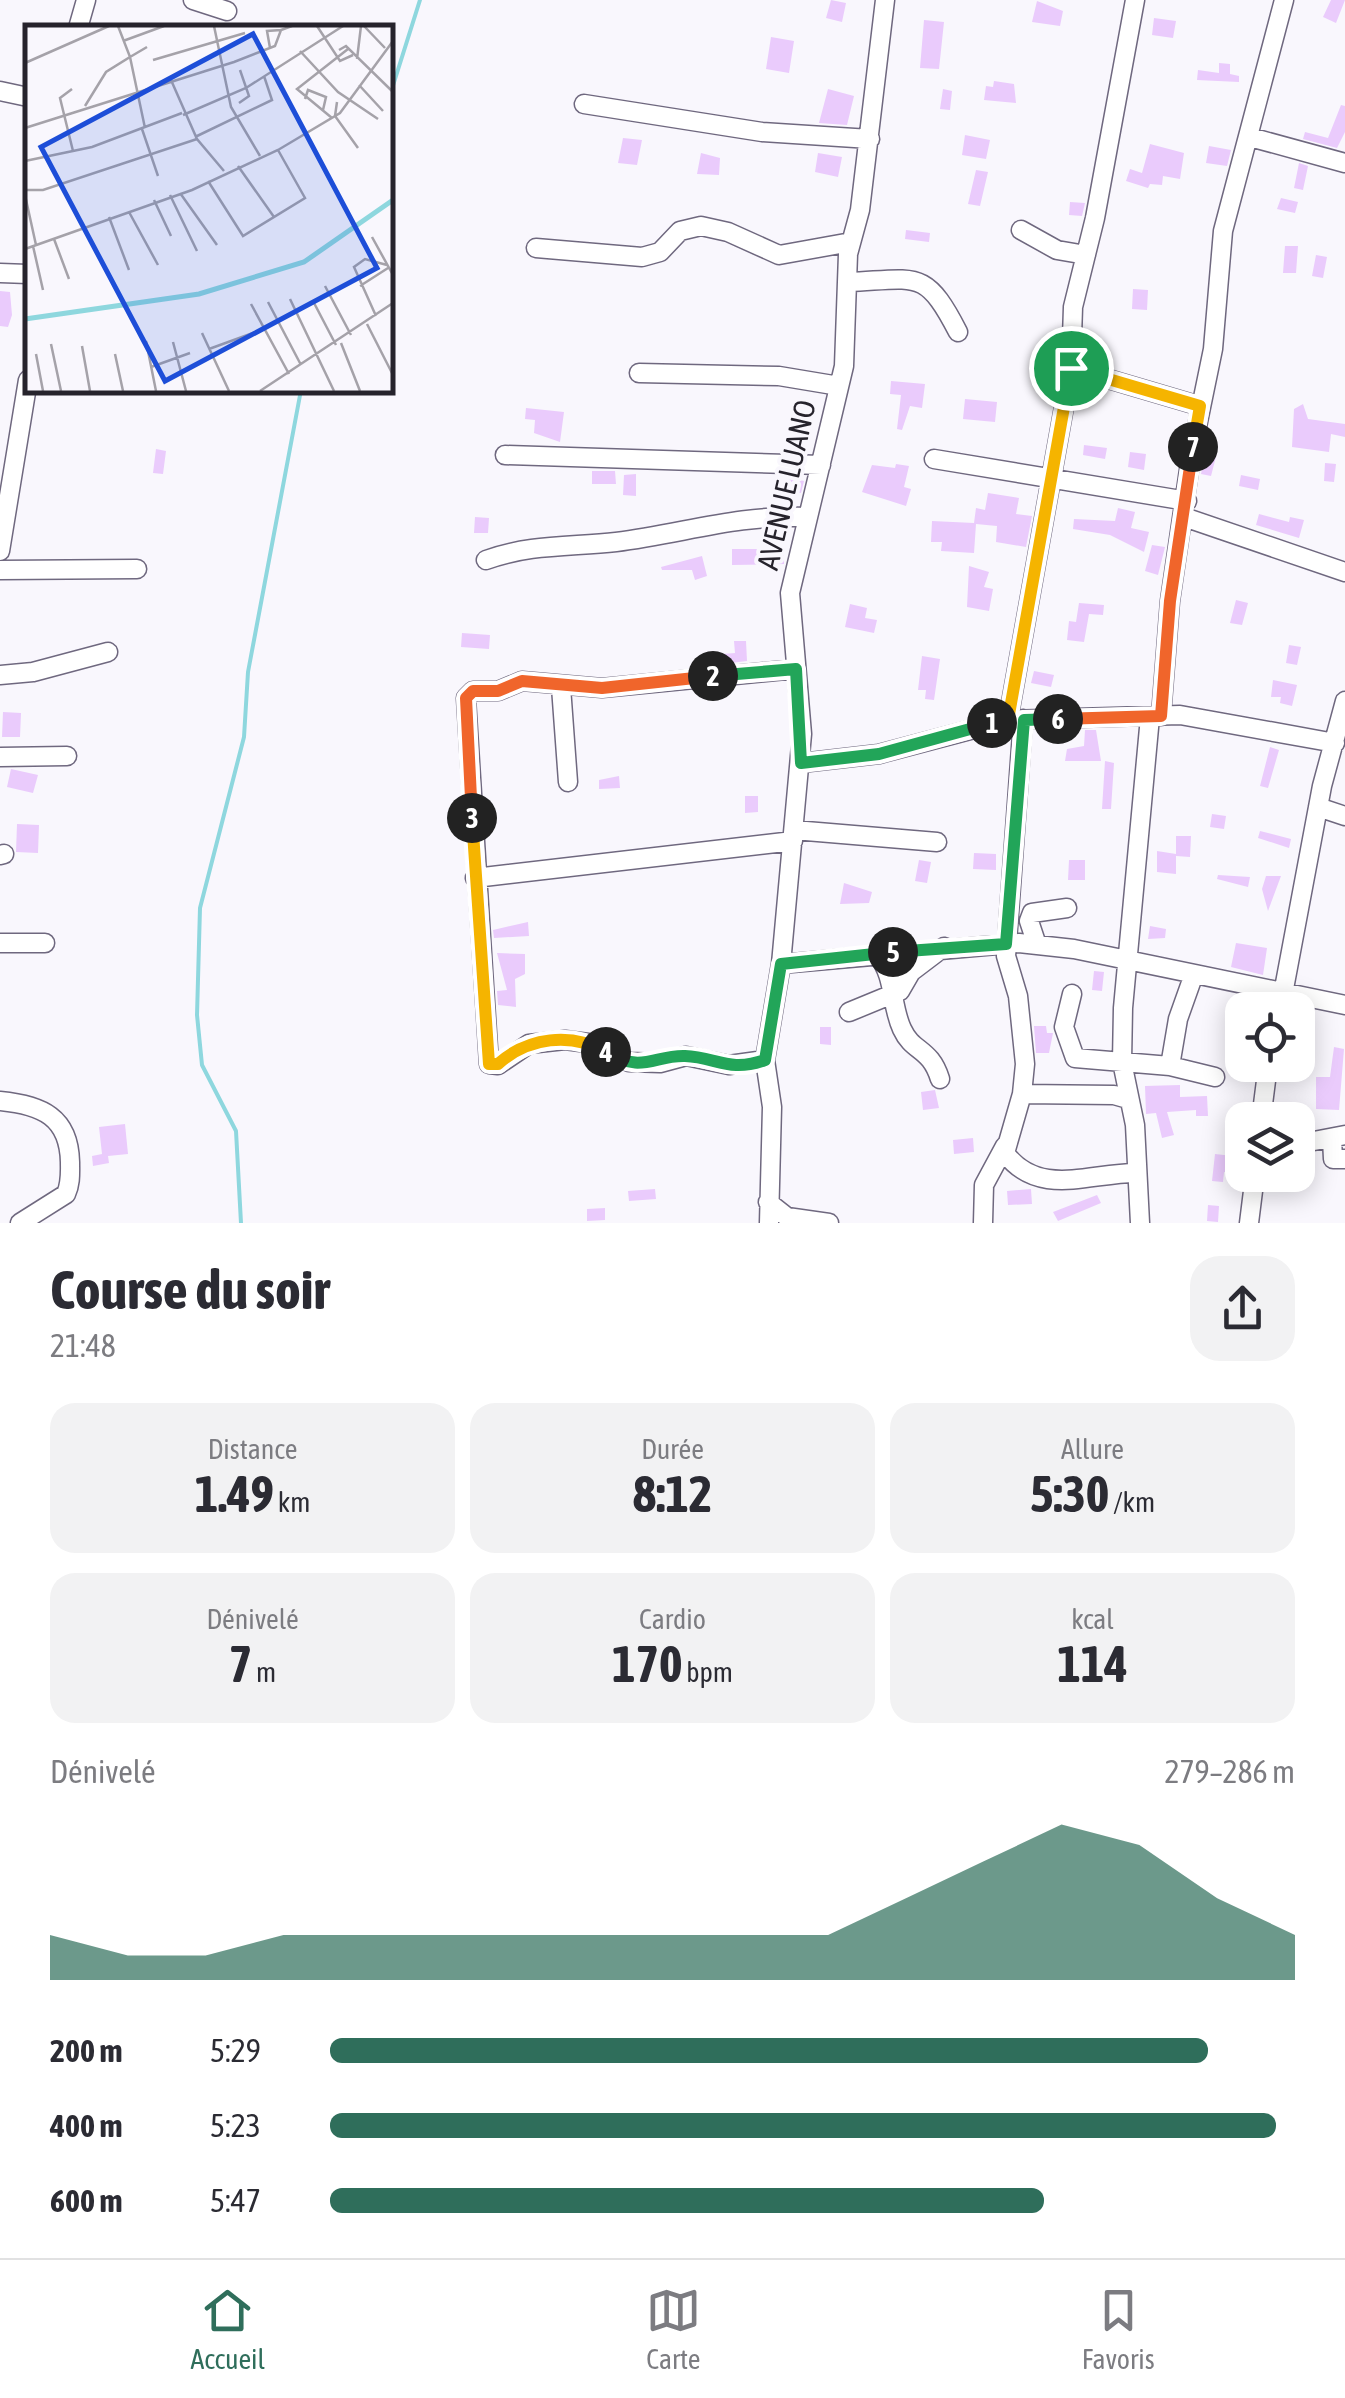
<!DOCTYPE html>
<html lang="fr">
<head>
<meta charset="utf-8">
<style>
  :root { --surface:#fff; --page:#f2f2f3; --text:#2b2b33; --muted:#7c7c81; --line:#e1e1e2; --accent:#2f6e5b }
  body { margin:0; font-family:"Asap Condensed",sans-serif; background:var(--page); color:var(--text); height:100vh; display:flex; flex-direction:column; font-size:38px; white-space:nowrap }
  * { box-sizing:border-box; margin:0 }
  p { font-size:32px; color:var(--muted) }
  .icon { flex:none; width:55px; height:55px; fill:none; stroke:currentColor; stroke-width:2; stroke-linecap:round; stroke-linejoin:round }
  .map { position:relative; height:1223px; overflow:hidden }
  .panel { display:flex; flex-direction:column; background:var(--surface); flex:1 }
  .panel>* { flex:none }
  .controls { position:absolute; left:1225px; top:992px; display:grid; gap:20px }
  .controls a { display:grid; place-items:center; width:90px; height:90px; border-radius:20px; background:var(--surface); box-shadow:0 5px 25px #0003; font-size:50px }
  .pin { position:absolute; display:grid; place-items:center; width:85px; height:85px; color:#fff; margin:-42px; border:5px solid #fff; border-radius:50%; box-shadow:0 2px 10px #0007 }
  .km { position:absolute; width:50px; height:50px; margin:-25px; border-radius:50%; background:#222; color:#fff; font-size:28px; line-height:50px; text-align:center }
  .round { display:grid; place-items:center; flex:none; width:105px; height:105px; border-radius:30px; background:var(--page) }
  .overview { display:flex; align-items:center; justify-content:space-between; height:170px; padding:0 50px }
  h1 { font-size:55px; font-weight:700; line-height:75px }
  .metrics { display:grid; grid-template-columns:repeat(3,1fr); gap:15px; height:170px; padding:10px 50px }
  .metrics div { display:grid; align-content:center; border-radius:25px; background:var(--page); text-align:center }
  .metrics b { font-size:50px; font-weight:700 }
  .metrics small { font-size:28px; font-weight:400 }
  .metrics p { font-size:28px }
  .chart { height:280px; padding:20px 50px }
  .chart p { display:flex; justify-content:space-between }
  .chart svg { width:100%; height:180px; margin-top:10px; fill:var(--accent); opacity:.7 }
  ul { padding:0 50px; list-style:none; font-size:32px }
  li { display:grid; grid-template-columns:160px 120px 1fr; align-items:center; height:75px }
  li i { height:25px; border-radius:12px; background:var(--accent) }
  .tabs { display:flex; justify-content:space-around; align-items:center; height:140px; border-top:2px solid var(--line); background:var(--surface); font-size:28px; color:var(--muted) }
  .tabs a { display:grid; justify-items:center; gap:5px }
  .tabs .active { color:var(--accent) }
  .map>svg:first-child { display:block }
</style>
</head>
<body>
<div class="map">
<svg width="1345" height="1223" viewBox="0 0 1345 1223">
  <rect width="100%" height="100%" fill="#f9f7fd"/>
  <g fill="none" stroke-linecap="round" stroke-linejoin="round">
    <path stroke="#8ed7de" stroke-width="4" d="M390 95 420 0
      M241 1223 236 1131 202 1065 197 1015 200 908 244 737 248 672 301 390"/>
  </g>
  <path fill="#eacbfc" d="M831 0 846 3 842 22 826 18Z
    M1331 0H1345L1336 23 1323 17Z
    M1037 1 1063 11 1060 26 1032 22Z
    M1154 18 1176 21 1173 38 1152 35Z
    M924 20 944 22 939 69 920 68Z
    M771 37 794 41 789 73 766 69Z
    M1219 63 1230 64V74L1239 76V82L1197 80 1198 70 1219 73Z
    M994 81 1014 84 1016 103 984 100 986 86 993 87Z
    M828 89 854 96 847 125 819 123Z
    M943 89 952 91 950 110 940 109Z
    M1341 105 1345 106V132L1337 148 1303 139 1305 132 1328 138Z
    M965 135 990 140 986 159 962 155Z
    M623 138 642 140 637 165 618 163Z
    M1150 144 1184 153 1180 179 1163 176 1162 185 1150 184 1148 188 1126 181 1130 169 1142 173Z
    M1209 146 1231 150 1227 166 1206 163Z
    M701 153 720 158 719 175 697 174Z
    M818 153 842 157 838 177 815 172Z
    M1299 163 1308 166 1303 190 1294 188Z
    M976 170 988 172 980 206 968 204Z
    M1281 198 1298 202 1295 213 1277 209Z
    M1070 202 1085 203 1082 216 1069 215Z
    M906 230 930 233 929 242 905 239Z
    M1285 246H1298L1296 273H1283Z
    M1316 255 1327 257 1323 278 1312 276Z
    M1133 289 1148 290 1147 310 1132 309Z
    M0 291 10 292 12 315 8 327 0 326Z
    M891 381 925 384 922 408 910 406 902 430 897 429 901 395 890 394Z
    M965 399 997 402 995 422 963 419Z
    M1303 404 1308 419 1345 424V437L1331 434 1329 452 1292 447 1294 409Z
    M526 408 564 412 560 442 534 433 535 420 525 419Z
    M1084 445 1107 448 1105 459 1083 455Z
    M156 449 166 451 163 474 153 473Z
    M1206 451 1217 453 1211 476 1201 474Z
    M1130 452 1146 454 1144 470 1128 467Z
    M1325 463 1336 464 1334 482 1324 481Z
    M896 464 909 466 904 487 911 489 906 506 862 492 872 465 895 468Z
    M592 471H615L616 484H592Z
    M636 474V496L623 495 624 475Z
    M1241 475 1260 479 1258 490 1239 486Z
    M787 477 804 481 801 493 783 491Z
    M988 493 1019 498 1016 514 1032 516 1026 547 996 542 997 526 976 524 974 553 941 551 942 542H931L932 521 974 523 976 508 985 510Z
    M1118 508 1135 512 1131 528 1149 532 1144 552 1110 535 1073 529 1074 519 1115 521Z
    M1259 514 1289 522 1290 517 1304 520 1299 538 1256 525Z
    M475 517 489 518 488 533H474Z
    M1152 545 1165 547 1158 575 1145 571Z
    M767 546H784V564L732 565V549H767Z
    M702 556 707 576 695 580 692 570H662L661 567Z
    M969 566 989 572 984 587 993 589 989 611 967 607Z
    M1236 600 1248 603 1242 625 1230 623Z
    M1079 603 1104 605 1103 615 1089 614 1084 642 1067 640 1069 621 1076 622Z
    M850 604 867 608 865 618 877 620 874 633 845 627Z
    M462 633 490 635 489 649 461 647Z
    M734 641H746L747 661 722 664V654L735 653Z
    M1289 645 1301 647 1297 665 1286 663Z
    M922 656 940 659 934 700 925 699 926 690H918Z
    M1034 671 1054 675 1051 687 1031 683Z
    M1273 680 1297 685 1292 706 1280 703 1281 697H1271Z
    M3 712 21 713 20 737H2Z
    M1085 730H1096L1101 761H1065L1067 749 1084 746Z
    M1270 747 1279 750 1268 788 1260 786Z
    M1105 761 1114 763 1111 809H1102Z
    M11 769 38 775 33 793 7 787Z
    M619 776 620 788 599 789V780Z
    M745 796H758V812L745 813Z
    M1212 814 1226 816 1224 829 1210 827Z
    M17 824 39 825 38 853 16 852Z
    M1260 831 1291 839 1289 848 1258 838Z
    M1176 836H1191L1190 857 1176 856V874L1157 872V851L1176 854Z
    M974 853 996 854V870L973 869Z
    M919 860 931 862 927 883 915 881Z
    M1069 860H1085V880H1068Z
    M1218 875 1250 877 1248 887 1217 879Z
    M1266 876H1281L1268 911 1262 889Z
    M844 883 872 892 869 903 840 904Z
    M528 922 529 936 494 938 493 930Z
    M1150 926 1166 929 1165 938 1148 939Z
    M1236 943 1267 948 1263 975 1231 967Z
    M497 953 525 954V974L515 979 516 1007 498 1005 497 991 507 990Z
    M1094 971 1104 972 1102 991 1092 990Z
    M1034 1026H1046L1047 1033H1053L1049 1053H1036Z
    M820 1027H831V1045L820 1044Z
    M1334 1047 1344 1049 1339 1110 1316 1109V1077H1330Z
    M1180 1085V1097L1207 1096 1208 1116H1196V1110L1167 1112 1174 1135 1162 1138 1156 1113 1146 1114 1145 1086Z
    M935 1090 939 1108 923 1110 921 1092Z
    M125 1124 128 1154 108 1156 109 1163 93 1166 92 1156 102 1154 99 1127Z
    M973 1138 974 1152 954 1154 953 1140Z
    M1215 1154 1242 1157V1174L1224 1172 1223 1182 1212 1181Z
    M655 1189 656 1199 629 1201 628 1191Z
    M1031 1189 1032 1204 1008 1205 1007 1191Z
    M1097 1195 1101 1203 1058 1221 1053 1212Z
    M1208 1205 1219 1206 1218 1222 1207 1221Z
    M605 1208V1220L587 1221V1209Z"/>
  <g fill="none" stroke-linecap="round" stroke-linejoin="round">
    <g stroke="#6f687f" stroke-width="21">
      <path id="minor" d="M193 0 227 11
        M78 28 86 0
        M0 91 28 97
        M584 104 762 132 870 139
        M1250 137 1345 163
        M1021 230 1057 250 1086 255
        M536 248 642 257 660 252 680 231 701 226 728 232 779 255 851 242
        M0 273 28 274
        M849 282C917 279 925 268 958 332
        M1071 368 1200 406
        M639 373 779 376 839 386
        M505 455 821 465
        M934 459 1187 501
        M1184 517 1345 572
        M0 551 28 380
        M486 560C530 544 571 547 616 542 686 533 735 515 808 517
        M0 570 137 569
        M0 675 33 672 108 652
        M561 687 568 782
        M1161 716 1170 601 1191 456 1213 349 1223 231 1284 0
        M1023 719 1006 956 1018 996 1025 1064 1022 1094 1005 1153C1038 1198 1090 1173 1135 1173
        M1008 720 1071 368 1073 307 1095 218 1135 0
        M0 757 67 756
        M801 763 879 754 1008 720 1180 715 1335 743
        M1318 807 1345 816
        M794 830 937 842
        M0 855 4 854
        M475 878 793 841
        M0 943H45
        M1037 945 1029 921 1032 913 1067 908
        M877 954C896 978 890 1003 902 1029 913 1053 930 1047 940 1079
        M781 964 1019 943 1074 949 1345 1005
        M1072 994 1064 1027 1075 1058 1170 1066 1215 1077
        M1280 1010 1322 786 1345 701
        M849 1012 900 991 911 972 944 947
        M765 1060 729 1065 686 1056 660 1063 629 1062 588 1043 565 1040 529 1044 498 1065 489 1064 466 698 473 691H498L522 681 602 688 796 669
        M1170 1066 1178 1019 1194 974
        M1022 1094 1114 1095 1128 1099
        M0 1101C42 1105 69 1117 70 1162 70 1173 71 1183 66 1194L20 1223
        M1261 1120 1268 1065
        M1332 1139 1333 1159H1345
        M1298 1144 1345 1135
        M768 1202 787 1217 829 1223
        M769 1223 772 1107 765 1060 781 964 802 734 790 593 844 366 848 254 860 210 885 0
        M983 1223 984 1185 1005 1146
        M1140 1223 1135 1125 1122 1062 1123 1008 1150 717
        M1249 1223 1255 1175"/>
    </g>
    <use href="#minor" stroke="#fff" stroke-width="18"/>
  </g>
  <g fill="none" stroke-linecap="round" stroke-linejoin="round">
    <g stroke="#fff" stroke-width="20">
      <path id="split-1" d="M992 723 1008 720 1071 368"/>
    </g>
    <g stroke="#fff" stroke-width="20">
      <path id="split-2" d="M713 676 796 669 801 763 879 754 992 723"/>
    </g>
    <g stroke="#fff" stroke-width="20">
      <path id="split-3" d="M472 818 466 698 473 691H498L522 681 602 688 713 676"/>
    </g>
    <g stroke="#fff" stroke-width="20">
      <path id="split-4" d="M472 818 489 1064H498C528 1037 571 1032 606 1052"/>
    </g>
    <g stroke="#fff" stroke-width="20">
      <path id="split-5" d="M606 1052C642 1074 654 1055 685 1056 716 1057 729 1073 765 1060L781 964 893 952"/>
    </g>
    <g stroke="#fff" stroke-width="20">
      <path id="split-6" d="M893 952 1006 944 1024 720 1058 719"/>
    </g>
    <g stroke="#fff" stroke-width="20">
      <path id="split-7" d="M1058 719 1161 716 1170 601 1193 447"/>
    </g>
    <g stroke="#fff" stroke-width="20">
      <path id="split-8" d="M1071 368 1200 406 1193 447"/>
    </g>
    <use href="#split-1" stroke="#f5b400" stroke-width="12"/>
    <use href="#split-2" stroke="#22a559" stroke-width="12"/>
    <use href="#split-3" stroke="#f0652b" stroke-width="12"/>
    <use href="#split-4" stroke="#f5b400" stroke-width="12"/>
    <use href="#split-5" stroke="#22a559" stroke-width="12"/>
    <use href="#split-6" stroke="#22a559" stroke-width="12"/>
    <use href="#split-7" stroke="#f0652b" stroke-width="12"/>
    <use href="#split-8" stroke="#f5b400" stroke-width="12"/>
  </g>
  <g text-anchor="middle" stroke-width="8" stroke-linejoin="round" paint-order="stroke">
    <g font-size="30" fill="#26232c" stroke="#f9f7fd">
      <text transform="translate(787 485) rotate(-77)" y="10">AVENUE LUANO</text>
    </g>
  </g>
  <g transform="translate(25 25)">
    <rect width="368" height="368" fill="#f9f7fd"/>
    <path fill="none" stroke="#8ed7de" stroke-width="5" d="M0 294 174 269 279 237 368 175"/>
    <path fill="none" stroke="#a5a2a9" stroke-width="2.5" d="M93 1 105 32 122 22M189 1 206 82 235 131M292 1 315 36 328 30M339 1 360 23M98 16 139 1M245 23 242 6 256 5M314 25 321 21 368 67M275 26 313 67 353 94M332 34 336 1M128 35 220 8M0 38 84 1M146 55 172 114 199 146M334 60 358 86M47 64 35 73 48 126M280 74 283 65 301 72 298 85M312 77 310 91 333 123M214 78 224 71 215 45M60 81 81 47 105 32 120 103M158 90 221 63 318 1M307 93 272 64 323 24M0 103 209 37 250 21 256 5 267 1M117 104 133 151M170 112 247 75 239 51M0 136 67 122 157 88M213 141 249 192M183 156 218 211 280 173 253 125M0 165H18L172 114M155 168 192 220M0 170 11 220M145 170 172 226M129 175 146 211M104 187 133 240M84 192 104 245M347 212 368 250M29 214 44 254M8 221 18 265M0 224 167 165 253 125 315 88 368 16M300 261 326 310M335 261 363 243M265 274 309 366M288 276 311 320M243 277 276 340M226 279 264 349M351 291 329 242 340 234 362 240M342 299 368 350M177 308 204 366M121 316 131 366M148 317 161 366M316 318 335 366M26 319 36 366M57 321 65 366M184 324 239 304M11 329 18 366M90 329 98 366M126 342 165 328M235 366 368 278"/>
    <path fill="#1d4ed8" fill-opacity="0.15" stroke="#1d4ed8" stroke-width="5" d="M228 9 352 243 140 356 16 122Z"/>
    <rect width="368" height="368" fill="none" stroke="#26232c" stroke-width="5"/>
  </g>
</svg>
<div class="controls">
<a><svg class="icon" aria-label="locate" viewBox="0 0 24 24"><circle cx="12" cy="12" r="6"/><path d="M12 2v4M12 18v4M2 12h4M18 12h4"/></svg></a>
<a><svg class="icon" aria-label="layers" viewBox="0 0 24 24"><path d="M12 4l9 5-9 5-9-5zM3 14l9 5 9-5"/></svg></a>
</div>
<div class="pin" style="left:1071px;top:368px;background:#1e9e55"><svg class="icon" aria-label="arrive" viewBox="0 0 24 24"><path d="M6 21V4h12l-3 4 3 4H6"/></svg></div>
<b class="km" style="left:992px;top:723px">1</b>
<b class="km" style="left:713px;top:676px">2</b>
<b class="km" style="left:472px;top:818px">3</b>
<b class="km" style="left:606px;top:1052px">4</b>
<b class="km" style="left:893px;top:952px">5</b>
<b class="km" style="left:1058px;top:719px">6</b>
<b class="km" style="left:1193px;top:447px">7</b>
</div>
<section class="panel">
<div class="overview"><div><h1>Course du soir</h1><p>21:48</p></div><a class="round"><svg class="icon" aria-label="share" viewBox="0 0 24 24"><path d="M12 15V3M7 8l5-5 5 5M5 13v7h14v-7"/></svg></a></div>
<div class="metrics">
<div><p>Distance</p><b>1.49<small> km</small></b></div>
<div><p>Durée</p><b>8:12</b></div>
<div><p>Allure</p><b>5:30<small> /km</small></b></div>
</div>
<div class="metrics">
<div><p>Dénivelé</p><b>7<small> m</small></b></div>
<div><p>Cardio</p><b>170<small> bpm</small></b></div>
<div><p>kcal</p><b>114</b></div>
</div>
<div class="chart"><p><span>Dénivelé</span>279–286 m</p>
<svg viewBox="0 0 160 44" preserveAspectRatio="none"><path d="M0 44V33L10 38L20 38L30 33L40 33L50 33L60 33L70 33L80 33L90 33L100 33L110 24L120 15L130 6L140 11L150 24L160 33V44z"/></svg>
</div>
<ul>
<li><b>200 m</b>5:29<i style="width:91%"></i></li>
<li><b>400 m</b>5:23<i style="width:98%"></i></li>
<li><b>600 m</b>5:47<i style="width:74%"></i></li>
</ul>
</section>
<nav class="tabs">
<a class="active"><svg class="icon" aria-label="home" viewBox="0 0 24 24"><path d="M3 11l9-7 9 7M6 9v11h12V9"/></svg>Accueil</a>
<a><svg class="icon" aria-label="map" viewBox="0 0 24 24"><path d="M3 6l6-2 6 2 6-2v14l-6 2-6-2-6 2zM9 4v14M15 6v14"/></svg>Carte</a>
<a><svg class="icon" aria-label="saved" viewBox="0 0 24 24"><path d="M7 4h10v16l-5-4-5 4z"/></svg>Favoris</a>
</nav>
</body>
</html>
